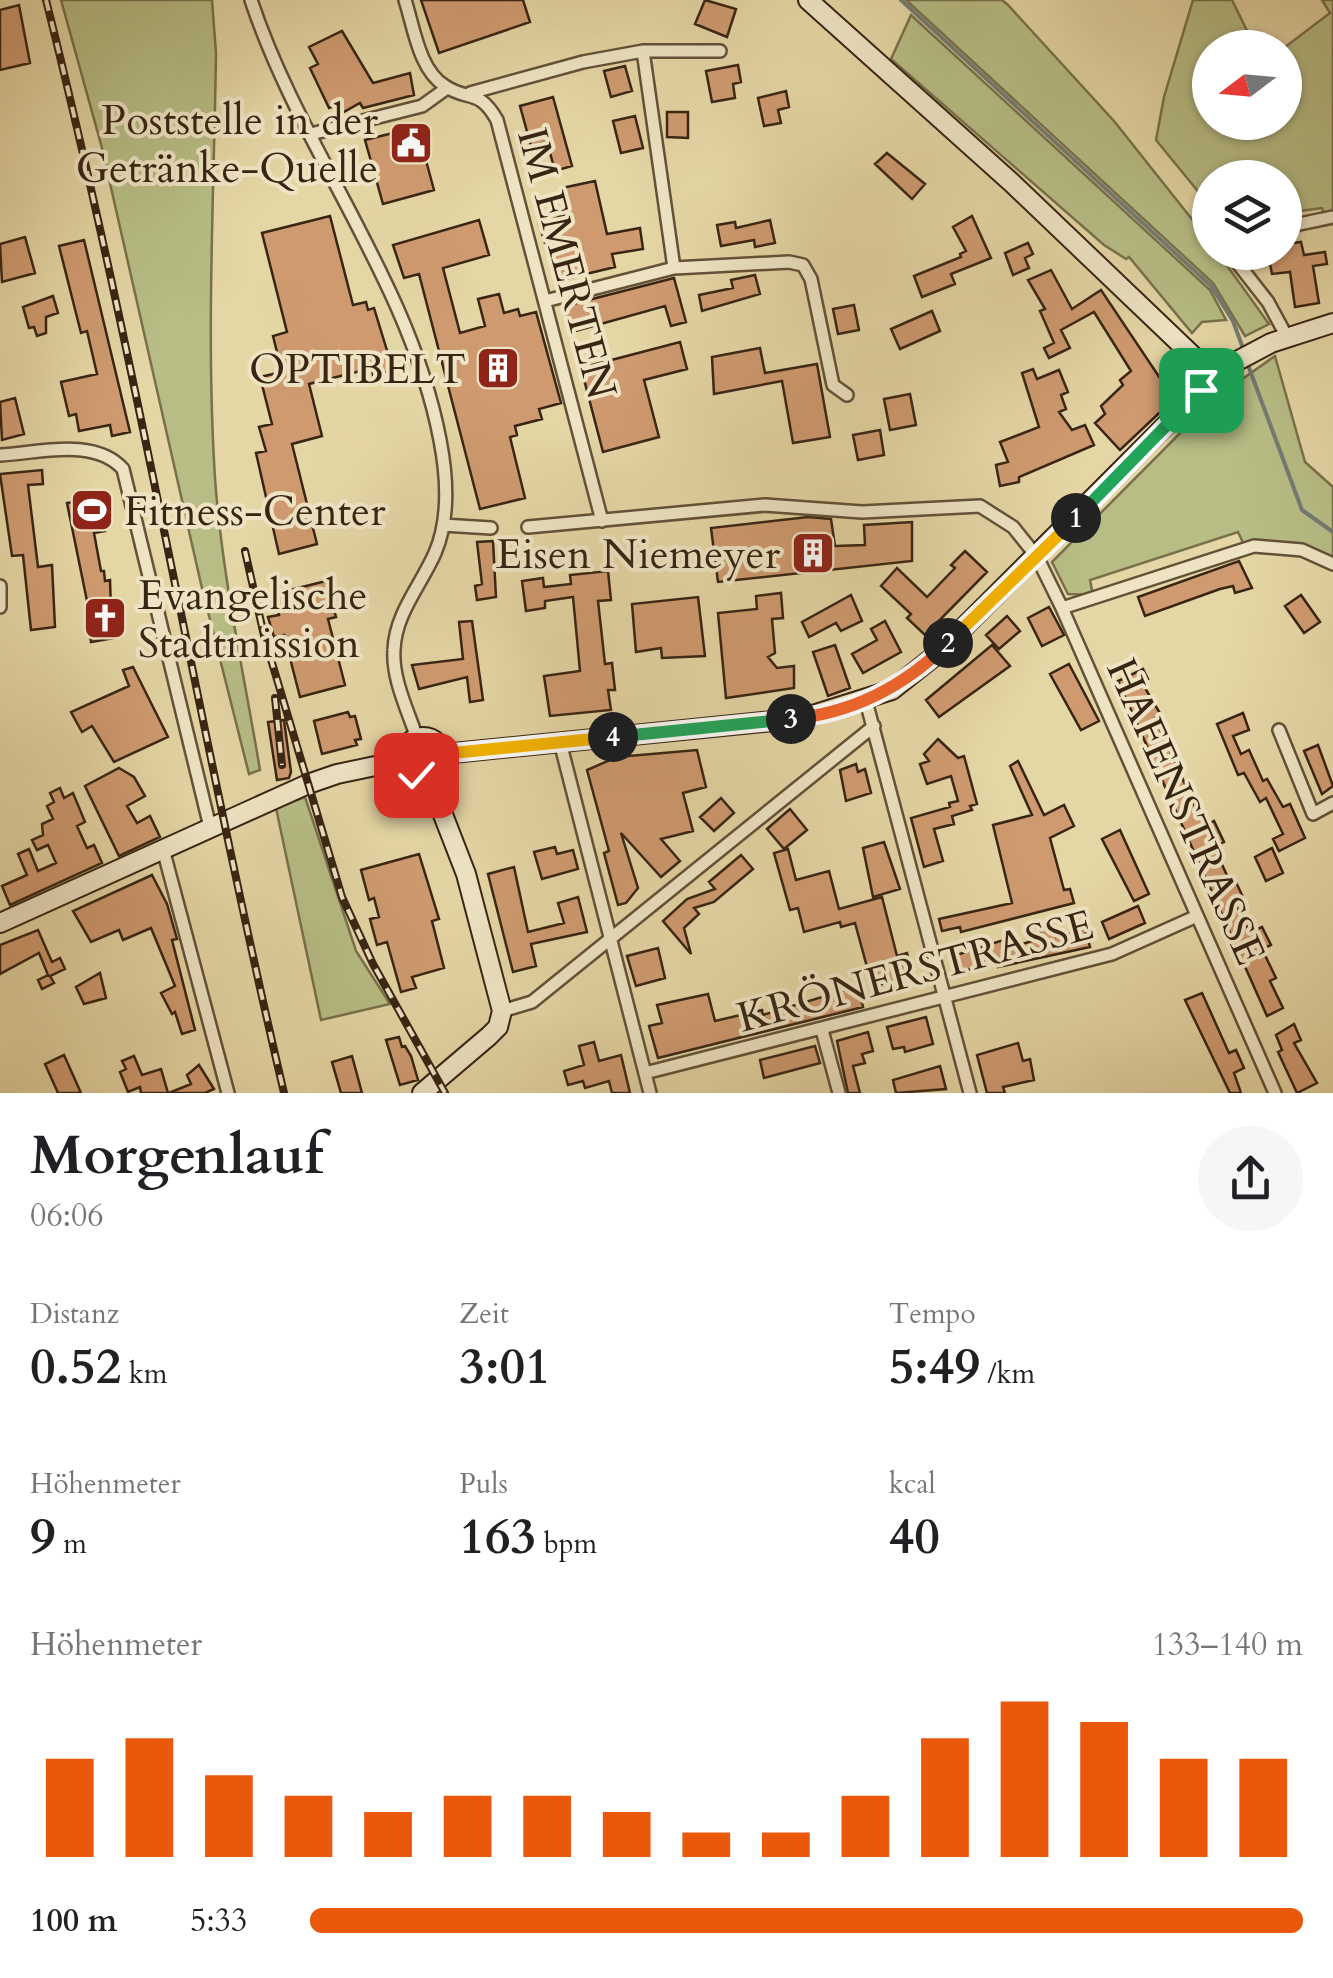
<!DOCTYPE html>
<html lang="de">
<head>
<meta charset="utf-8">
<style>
  :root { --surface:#fff; --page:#f6f6f6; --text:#202124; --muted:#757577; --accent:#ea580c }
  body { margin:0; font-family:Cardo,serif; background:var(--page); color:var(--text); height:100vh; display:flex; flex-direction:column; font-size:38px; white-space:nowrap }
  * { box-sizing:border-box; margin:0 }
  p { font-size:32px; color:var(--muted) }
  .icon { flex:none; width:55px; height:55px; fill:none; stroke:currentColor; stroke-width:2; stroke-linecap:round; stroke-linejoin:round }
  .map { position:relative; height:1093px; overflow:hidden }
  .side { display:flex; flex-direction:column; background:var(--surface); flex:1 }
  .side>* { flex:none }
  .needle { width:65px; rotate:254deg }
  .fabs { position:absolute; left:1192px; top:30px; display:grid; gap:20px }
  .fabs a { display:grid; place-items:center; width:110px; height:110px; border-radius:50%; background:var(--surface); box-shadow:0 2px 8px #0004; font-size:50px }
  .pin { position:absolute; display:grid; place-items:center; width:85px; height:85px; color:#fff; margin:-42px; border-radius:20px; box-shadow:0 5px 15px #0006 }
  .km { position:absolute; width:50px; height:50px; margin:-25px; border-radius:50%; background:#222; color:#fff; font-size:28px; line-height:50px; text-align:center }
  .round { display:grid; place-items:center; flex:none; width:105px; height:105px; border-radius:52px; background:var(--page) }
  .head { display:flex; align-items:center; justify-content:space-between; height:170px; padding:0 30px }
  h1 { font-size:55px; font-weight:700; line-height:75px }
  .stats { display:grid; grid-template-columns:repeat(3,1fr); gap:15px; height:170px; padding:10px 30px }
  .stats div { display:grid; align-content:center }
  .stats b { font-size:50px; font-weight:700 }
  .stats small { font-size:28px; font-weight:400 }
  .stats p { font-size:28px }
  .chart { height:280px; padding:20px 30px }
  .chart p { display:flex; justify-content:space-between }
  .chart svg { width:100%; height:180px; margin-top:10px; stroke:var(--accent); stroke-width:6 }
  ul { padding:0 30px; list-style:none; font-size:32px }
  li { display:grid; grid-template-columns:160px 120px 1fr; align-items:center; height:75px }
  li i { height:25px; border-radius:12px; background:var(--accent) }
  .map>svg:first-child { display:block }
</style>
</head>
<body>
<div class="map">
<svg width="1333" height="1093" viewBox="0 0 1333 1093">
  <rect width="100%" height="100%" fill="#e5d6a5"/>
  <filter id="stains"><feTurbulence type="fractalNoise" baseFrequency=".002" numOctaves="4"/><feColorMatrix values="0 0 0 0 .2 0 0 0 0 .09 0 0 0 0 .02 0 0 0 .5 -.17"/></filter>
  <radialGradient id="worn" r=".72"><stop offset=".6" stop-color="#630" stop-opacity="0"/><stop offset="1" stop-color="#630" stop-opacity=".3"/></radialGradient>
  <path fill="#b7bd85" stroke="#78714c" stroke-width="2.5" d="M61 0H212L216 53C214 195 206 337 215 478 222 576 244 674 260 770L249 774 201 584 102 148Z
    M906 0H1002L1008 5 1114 121 1210 242V252L1218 253 1269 324 1245 336 1213 283Z
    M1193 0H1232L1255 47 1210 48V122H1285V47L1330 13 1322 0H1333V214L1325 216 1322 208 1285 213V178H1210V206L1156 140 1164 97Z
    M911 15 1210 290 1226 320 1202 322 1192 333 1129 257 1126 259 1104 245 891 59Z
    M1275 356 1305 462 1333 487V559L1245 547 1238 532 1090 580 1093 595 1068 594 1052 562 1214 399Z
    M305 797 356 951 390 1004 321 1020 276 808Z"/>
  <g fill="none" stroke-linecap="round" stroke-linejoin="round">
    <path stroke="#747c73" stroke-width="4" d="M901 0 1211 286 1233 321 1244 351
      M1248 365 1302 510 1333 532"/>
  </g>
  <path fill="#cf9a70" stroke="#382513" stroke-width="2.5" d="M421 0H523L530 22 439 53Z
    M705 0 736 9 727 37 695 24Z
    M19 5 30 63 0 70V10Z
    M342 31 373 83 410 73 414 95 363 108 360 103 342 113 338 105 329 108 310 68 318 64 309 47Z
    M738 65 741 82 733 84 735 98 712 102 706 71Z
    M625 66 632 91 611 97 604 71Z
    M786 91 789 107 778 110 781 123 764 126 758 98Z
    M553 97 572 166 555 171 547 142 531 146 520 106Z
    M667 112H688V138L667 137Z
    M635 116 643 148 621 153 613 121Z
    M417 127 434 190 383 204 365 140Z
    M887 153 925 184 912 199 875 164Z
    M595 181 607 234 640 228 643 249 612 254 615 267 557 281 539 224 568 214 562 188Z
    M330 216 353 305 366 302 368 310 374 308 393 370 373 375 372 368 309 384 322 436 292 444 317 544 279 554 256 453 266 451 259 427 272 424 260 377 282 372 273 336 287 332 262 233Z
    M972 216 991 258 951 274 955 284 922 297 914 276 961 257 960 254 966 251 953 227Z
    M479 220 489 255 443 268 460 333 485 326 478 299 499 294 504 313 518 309 520 316 536 312 561 403 539 409 542 419 515 426 517 435 510 437 525 498 480 509 419 274 404 278 393 245Z
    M770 220 775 243 755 247 754 240 721 246 717 225 735 222 736 228Z
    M25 237 35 273 2 282 0 244Z
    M84 240 130 432 112 436 110 425 79 431 76 414 69 416 61 382 97 374 87 331 81 333 59 246Z
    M1301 242 1304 255 1325 252 1327 264 1313 266 1319 303 1295 307 1290 272 1272 274 1270 264 1262 265 1260 252H1285V244Z
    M1028 243 1033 254 1025 258 1029 268 1013 275 1005 253Z
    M1051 270 1072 309 1101 290 1174 399 1120 450 1095 423 1105 414 1101 406 1123 385 1120 380 1131 371 1094 312 1061 330 1070 348 1049 358 1044 348 1054 343 1040 311 1045 309 1028 280Z
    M755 275 760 294 702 311 699 295 733 288 731 280Z
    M674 278 686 322 671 326 665 306 572 332 565 306Z
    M53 296 58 313 46 317V333L37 336 34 327 29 328 23 307Z
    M854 305 859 330 838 334 833 309Z
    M932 311 940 331 900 349 891 329Z
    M680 342 687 369 644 380 659 437 603 452 581 368Z
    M760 348 765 373 817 364 830 437 793 443 782 381 714 394 712 357Z
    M1033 369 1037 379 1059 370 1068 392 1061 395 1066 409 1059 412 1072 430 1085 425 1094 445 1019 477V482L1000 486 996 465 1008 462 1000 442 1039 427 1022 373Z
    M910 394 916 425 890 430 884 399Z
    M15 398 24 434 2 440 0 402Z
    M880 430 884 455 858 460 853 435Z
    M42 470 43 484 28 485 38 567 52 565 55 627 31 630 23 555 12 556 0 474Z
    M99 498 105 531 94 533 101 571H104L105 581 110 580 111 610 115 609 120 637 91 642 87 601 67 503Z
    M808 517 831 519 835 546 865 545 864 525 912 522V561L718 582 711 528Z
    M493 541 496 597 477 600 475 586 482 584 477 542Z
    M965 551 987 572 925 635 907 618 911 614 881 586 897 568 927 597 955 568 951 565Z
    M1239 561 1252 588 1235 593 1233 586 1220 589 1145 616 1138 597Z
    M608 571 611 600 598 601 605 664 612 663 615 690H608L611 710 550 716 544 676 580 671 573 597 545 601V608L526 611 522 581 543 578 544 587 571 584 570 575Z
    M326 581 336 617 328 619 345 685 300 697 284 635 274 637 268 617 279 615 274 594Z
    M781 593 783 618 772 619 775 653 768 657 777 668 794 666V688L726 698 718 613 757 609 756 596Z
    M851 595 862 621 841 631 836 623 809 637 802 622Z
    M1301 595 1320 622 1304 633 1285 606Z
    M698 597 705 656 662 658 661 648 636 652 632 604Z
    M1049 607 1064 635 1042 646 1028 618Z
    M1007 616 1020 631 999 649 986 635Z
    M472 621 483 700 470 702 467 677 419 689 412 665 463 659 459 622Z
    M885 621 901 652 863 673 852 654 877 640 871 629Z
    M835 645 850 688 828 696 813 652Z
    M992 645 1010 666 939 717 926 700Z
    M1069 664 1099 721 1081 730 1050 674Z
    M133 667 168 737 114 762 92 726 82 732 71 712 129 686 123 670Z
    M1143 669 1148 679 1142 683 1161 715 1155 718 1204 826 1214 821 1224 842 1214 847 1230 882 1235 880 1242 895 1233 899 1250 933 1262 927 1271 945 1262 949 1276 978 1270 981 1283 1008 1267 1016 1118 681Z
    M348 712 350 717 355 716 361 739 355 740 357 745 322 754 314 721Z
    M1243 713 1249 730 1233 736 1241 754 1249 750 1263 781 1267 779 1283 807 1290 804 1305 838 1279 851 1273 839 1283 834 1266 798 1260 802 1244 773 1238 775 1217 724Z
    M284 720 291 772 289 778 277 780 268 722Z
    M938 739 958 758 964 756 977 804 970 806 972 810 952 816 954 824 934 829 943 861 924 867 911 818 950 807 949 803 958 801 951 776 927 784 920 764 929 761 924 754Z
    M1318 745 1333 786 1322 794 1304 751Z
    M697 750 706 787 683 793 693 831 661 839 680 861 661 877 621 833 638 888 626 903 618 905 604 853 609 851 587 770 617 757Z
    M1018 761 1044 815 1064 805 1074 826 1050 838 1064 890 1070 889 1074 903 961 932 960 927 942 931 939 919 1012 903 993 825 1032 815 1010 766Z
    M856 764 858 772 865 769 871 793 846 801 840 770Z
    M119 768 134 777 145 796 127 806 137 823 150 816 160 837 119 856 85 786Z
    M60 788 64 798 73 793 85 822 77 826 87 848 94 845 102 863 10 905 2 886 27 875 18 854 29 849 38 871 56 863 48 845 37 850 32 840 43 835 42 824 53 819 47 806 54 802 50 793Z
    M721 798 734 813 714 831 700 817Z
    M790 809 807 830 784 849 767 829Z
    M1120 830 1149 894 1134 901 1102 839Z
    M884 842 900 889 873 897 863 848Z
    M555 847 557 854 573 850 578 869 542 879 534 852Z
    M1272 848 1283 873 1266 881 1255 857Z
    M788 849 796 880 829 871 839 909 882 897 897 956 907 953 913 976 879 985 873 965 867 967 855 923 841 927 840 922 804 932 798 908 790 910 774 853Z
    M419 854 439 919 432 921 444 968 412 977 416 988 401 992 387 942 377 945 370 919 379 917 374 898 369 900 361 870Z
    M741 855 753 869 714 902 694 908 699 914 684 928 691 954 663 921 687 899 715 889 709 882Z
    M514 867 528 932 564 923 558 903 578 897 587 932 531 944 536 966 513 972 488 874Z
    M152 875 167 904 177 939 172 940 195 1030 182 1034 175 1012 172 1014 161 993 175 986 151 928 123 940 119 930 91 942 73 911Z
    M1138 906 1145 923 1109 939 1102 922Z
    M1053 925 1056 937 1085 929 1090 947 998 967 996 961 955 974 950 957 1016 936 1019 945 1042 938 1040 929Z
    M38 930 52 962 60 958 65 969 50 976 54 983 42 989 38 980 48 975 39 953 0 974V945Z
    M658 948 665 978 636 986 627 956Z
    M100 973 106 998 84 1004 76 987Z
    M858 986 863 1007 658 1058 649 1026 662 1023 657 1005 708 994 715 1021 762 1010 763 1015Z
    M1202 993 1229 1053 1236 1050 1244 1068 1234 1073 1241 1093H1230L1185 1000Z
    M926 1017 933 1044 905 1052 904 1047 893 1049 887 1027Z
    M1294 1024 1301 1040 1294 1043 1317 1083 1297 1093 1278 1052 1282 1050 1276 1035Z
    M868 1032 873 1051 862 1054 865 1063 853 1066 860 1093H848L837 1041Z
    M399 1037 402 1047 405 1046 411 1056 418 1080 400 1085 386 1040Z
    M594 1042 599 1061 621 1055 630 1093H612L609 1081 585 1088 583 1081 568 1085 564 1071 584 1065 579 1046Z
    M1018 1043 1023 1061 1030 1059 1034 1080 1003 1087 1005 1093H987L977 1055Z
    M815 1046 820 1063 764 1078 760 1060Z
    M64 1055 81 1093H58L45 1064Z
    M134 1056 142 1075 161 1069 168 1093H141L140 1087 128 1092 120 1072 126 1069 122 1061Z
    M352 1056 362 1093H341L332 1062Z
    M199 1065 214 1089 205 1093H169L191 1084 187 1075Z
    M940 1066 946 1089 896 1093 893 1080Z"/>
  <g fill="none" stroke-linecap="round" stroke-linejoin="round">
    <g stroke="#635138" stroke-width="16">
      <path id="street" d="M251 0C301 151 410 282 440 440 447 476 450 518 435 553 421 585 395 614 394 650 392 679 408 711 417 738
        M405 0C414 28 419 70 445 86 469 102 479 88 497 120L602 521
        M643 51 674 268
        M470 93 583 62 643 51H720
        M311 134 422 106 447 88
        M1285 227 1333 217
        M1229 252 1268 302 1287 337
        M545 301 674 268 789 262 803 265 811 279 833 385 847 395
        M0 455C39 453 94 437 123 469L210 827
        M443 525 491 528
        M528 527 765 505 862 512 980 506 1013 527 1037 557 1062 608 1275 1093
        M0 586V607
        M1062 608 1254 546 1302 550 1333 564
        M866 701 970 1093
        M1279 730 1313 814 1333 803
        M560 742 650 1093
        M163 849 228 1093
        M502 1011 532 1002 874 726
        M822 1030 839 1093
        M645 1073 1112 954 1197 916"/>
    </g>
    <g stroke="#382513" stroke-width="22">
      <path id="secondary" d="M808 0 1012 183 1214 376
        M403 757a20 20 0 1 1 40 0a20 20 0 1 1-40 0Z
        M443 754 803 718 892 690 936 655 1222 369 1271 343 1333 323
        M0 923 308 784 337 774 404 760
        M422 1093 489 1036 498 1027 502 1011 466 874 428 776"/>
    </g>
    <use href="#street" stroke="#eee4c4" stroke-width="11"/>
    <use href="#secondary" stroke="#eee4c4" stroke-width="18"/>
    <g stroke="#382513" stroke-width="8">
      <path id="rail" d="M46 0C137 362 199 730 284 1093
        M245 551 267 649
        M264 636 342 897 373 964 445 1093
        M275 698 282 765"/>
    </g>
    <use href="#rail" stroke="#eee4c4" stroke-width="4" stroke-dasharray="11" stroke-linecap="butt"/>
  </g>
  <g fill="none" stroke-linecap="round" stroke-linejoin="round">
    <g stroke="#fff" stroke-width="20">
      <path id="split-1" d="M1076 518 1201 390"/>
    </g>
    <g stroke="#fff" stroke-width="20">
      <path id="split-2" d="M948 643 1076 518"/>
    </g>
    <g stroke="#fff" stroke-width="20">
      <path id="split-3" d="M791 719C853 713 904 687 948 643"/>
    </g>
    <g stroke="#fff" stroke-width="20">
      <path id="split-4" d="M613 737 791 719"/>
    </g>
    <g stroke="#fff" stroke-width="20">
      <path id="split-5" d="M416 775 434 774 441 766 443 754 613 737"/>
    </g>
    <use href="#split-1" stroke="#22a559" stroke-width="12"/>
    <use href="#split-2" stroke="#f5b400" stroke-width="12"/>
    <use href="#split-3" stroke="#f0652b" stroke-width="12"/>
    <use href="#split-4" stroke="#22a559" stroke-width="12"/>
    <use href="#split-5" stroke="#f5b400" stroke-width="12"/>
  </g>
  <defs>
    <g id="civic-square" transform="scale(2.25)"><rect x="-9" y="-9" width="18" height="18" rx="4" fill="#8f2418" stroke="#eee4c4"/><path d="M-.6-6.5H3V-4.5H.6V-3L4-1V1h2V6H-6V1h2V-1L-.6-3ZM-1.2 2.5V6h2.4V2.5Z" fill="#fff"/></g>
    <g id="building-square" transform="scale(2.25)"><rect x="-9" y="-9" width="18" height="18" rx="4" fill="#8f2418" stroke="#eee4c4"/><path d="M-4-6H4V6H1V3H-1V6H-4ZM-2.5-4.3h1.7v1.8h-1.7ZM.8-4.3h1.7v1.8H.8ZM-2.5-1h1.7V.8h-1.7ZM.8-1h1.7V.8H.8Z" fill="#fff"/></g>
    <g id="stadium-square" transform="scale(2.25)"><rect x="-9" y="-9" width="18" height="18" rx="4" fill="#8f2418" stroke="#eee4c4"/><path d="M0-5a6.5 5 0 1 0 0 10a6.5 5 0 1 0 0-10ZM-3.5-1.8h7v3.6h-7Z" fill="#fff"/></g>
    <g id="church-square" transform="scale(2.25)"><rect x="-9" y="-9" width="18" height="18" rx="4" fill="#8f2418" stroke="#eee4c4"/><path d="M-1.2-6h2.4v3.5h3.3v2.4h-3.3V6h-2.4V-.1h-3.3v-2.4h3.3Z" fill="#fff"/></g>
  </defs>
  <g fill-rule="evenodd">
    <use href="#civic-square" x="411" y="143"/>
    <use href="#building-square" x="498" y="368"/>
    <use href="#stadium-square" x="92" y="510"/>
    <use href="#building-square" x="813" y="553"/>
    <use href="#church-square" x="105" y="618"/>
  </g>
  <g text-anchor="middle" stroke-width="8" stroke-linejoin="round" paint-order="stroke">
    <g font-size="42" fill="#382513" stroke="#eee4c4" text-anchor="end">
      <text x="378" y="134">Poststelle in der<tspan x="378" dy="48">Getränke-Quelle</tspan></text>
      <text x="466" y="383">OPTIBELT</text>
      <text x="124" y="525" text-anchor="start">Fitness-Center</text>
      <text x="780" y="568">Eisen Niemeyer</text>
      <text x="138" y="609" text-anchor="start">Evangelische<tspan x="138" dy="48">Stadtmission</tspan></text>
    </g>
    <g font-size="42" fill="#382513" stroke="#eee4c4">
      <text transform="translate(568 263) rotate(75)" y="15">IM EMERTEN</text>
      <text transform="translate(1187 811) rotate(66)" y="15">HAFENSTRASSE</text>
      <text transform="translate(915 970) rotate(-15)" y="15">KRÖNERSTRASSE</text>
    </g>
  </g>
  <rect width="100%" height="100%" filter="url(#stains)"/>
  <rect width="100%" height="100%" fill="url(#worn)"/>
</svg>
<div class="fabs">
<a><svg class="needle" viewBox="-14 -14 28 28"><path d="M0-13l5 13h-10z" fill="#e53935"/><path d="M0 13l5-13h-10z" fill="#757577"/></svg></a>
<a><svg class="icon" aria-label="layers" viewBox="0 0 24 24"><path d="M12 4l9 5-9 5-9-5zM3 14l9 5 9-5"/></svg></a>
</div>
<div class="pin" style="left:1201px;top:390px;background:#1e9e55"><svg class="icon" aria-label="arrive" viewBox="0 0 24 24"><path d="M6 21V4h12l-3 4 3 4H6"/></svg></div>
<div class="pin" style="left:416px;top:775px;background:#d93025"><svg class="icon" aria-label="check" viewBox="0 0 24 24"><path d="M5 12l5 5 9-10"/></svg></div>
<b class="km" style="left:1076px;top:518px">1</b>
<b class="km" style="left:948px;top:643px">2</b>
<b class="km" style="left:791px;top:719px">3</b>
<b class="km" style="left:613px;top:737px">4</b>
</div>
<section class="side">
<div class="head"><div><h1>Morgenlauf</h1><p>06:06</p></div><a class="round"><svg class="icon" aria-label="share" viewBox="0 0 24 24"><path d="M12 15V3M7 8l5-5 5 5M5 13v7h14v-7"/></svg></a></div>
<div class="stats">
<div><p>Distanz</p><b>0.52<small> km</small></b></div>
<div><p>Zeit</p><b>3:01</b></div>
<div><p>Tempo</p><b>5:49<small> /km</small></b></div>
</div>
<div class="stats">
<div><p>Höhenmeter</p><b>9<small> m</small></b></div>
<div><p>Puls</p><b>163<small> bpm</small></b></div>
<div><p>kcal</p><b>40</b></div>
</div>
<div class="chart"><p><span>Höhenmeter</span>133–140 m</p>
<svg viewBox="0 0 160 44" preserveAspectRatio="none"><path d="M5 44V20M15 44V15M25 44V24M35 44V29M45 44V33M55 44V29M65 44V29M75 44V33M85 44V38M95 44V38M105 44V29M115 44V15M125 44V6M135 44V11M145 44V20M155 44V20"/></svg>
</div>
<ul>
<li><b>100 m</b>5:33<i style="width:100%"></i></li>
</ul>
</section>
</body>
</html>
